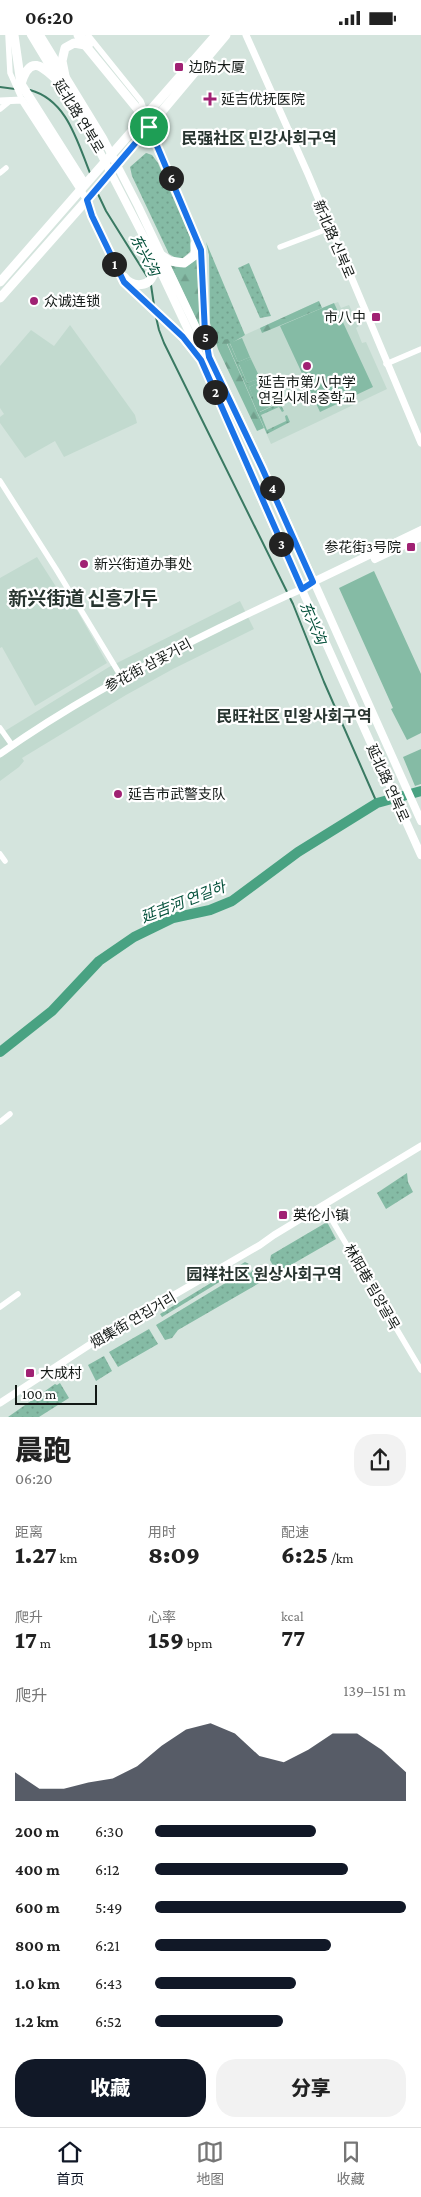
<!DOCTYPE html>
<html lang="zh">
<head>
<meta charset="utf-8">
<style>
  :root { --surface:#fff; --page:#f2f2f2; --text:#222; --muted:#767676; --line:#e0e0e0; --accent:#111827 }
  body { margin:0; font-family:"Crimson Pro","Noto Sans SC","Noto Sans KR",serif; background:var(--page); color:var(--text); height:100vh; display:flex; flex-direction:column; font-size:19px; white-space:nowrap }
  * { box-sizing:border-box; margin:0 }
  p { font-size:16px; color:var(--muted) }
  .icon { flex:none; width:28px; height:28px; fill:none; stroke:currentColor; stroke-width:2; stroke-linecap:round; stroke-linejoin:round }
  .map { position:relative; height:1382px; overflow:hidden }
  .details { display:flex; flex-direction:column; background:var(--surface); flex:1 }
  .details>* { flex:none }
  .scale { position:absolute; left:15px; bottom:12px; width:82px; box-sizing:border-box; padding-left:5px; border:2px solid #131916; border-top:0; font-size:14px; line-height:18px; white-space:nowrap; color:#131916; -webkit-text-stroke:4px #fff; paint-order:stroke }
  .pin { position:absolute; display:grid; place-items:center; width:42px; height:42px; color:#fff; margin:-21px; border:2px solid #fff; border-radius:50%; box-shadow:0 1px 5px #0007 }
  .km { position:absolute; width:25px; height:25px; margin:-12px; border-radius:50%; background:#222; color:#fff; font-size:14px; line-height:25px; text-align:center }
  .round { display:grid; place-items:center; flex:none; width:52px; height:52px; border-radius:20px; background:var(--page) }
  .headline { display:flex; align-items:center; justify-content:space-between; height:85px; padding:0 15px }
  h1 { font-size:28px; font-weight:800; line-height:38px }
  .stats { display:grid; grid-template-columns:repeat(3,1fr); gap:8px; height:85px; padding:5px 15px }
  .stats div { display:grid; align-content:center }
  .stats b { font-size:25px; font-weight:800 }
  .stats small { font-size:14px; font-weight:400 }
  .stats p { font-size:14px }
  .chart { height:140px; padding:10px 15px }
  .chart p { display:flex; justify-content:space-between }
  .chart svg { width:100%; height:90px; margin-top:5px; fill:var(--accent); opacity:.7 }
  .action { display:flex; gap:10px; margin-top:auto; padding:10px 15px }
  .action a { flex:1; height:58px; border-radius:20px; background:var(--accent); color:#fff; font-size:20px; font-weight:800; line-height:58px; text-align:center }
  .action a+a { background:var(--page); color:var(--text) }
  ul { padding:0 15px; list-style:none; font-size:16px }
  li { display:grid; grid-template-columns:80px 60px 1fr; align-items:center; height:38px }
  li i { height:12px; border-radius:6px; background:var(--accent) }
  .status { display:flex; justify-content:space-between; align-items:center; height:35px; padding:0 25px; background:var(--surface); direction:ltr }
  .status svg { height:14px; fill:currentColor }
  .tabs { display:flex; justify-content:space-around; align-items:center; height:70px; border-top:1px solid var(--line); background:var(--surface); font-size:14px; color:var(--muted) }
  .tabs a { display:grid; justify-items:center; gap:2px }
  .tabs .current { color:var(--accent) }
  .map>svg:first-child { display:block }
</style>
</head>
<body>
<div class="status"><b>06:20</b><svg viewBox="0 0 49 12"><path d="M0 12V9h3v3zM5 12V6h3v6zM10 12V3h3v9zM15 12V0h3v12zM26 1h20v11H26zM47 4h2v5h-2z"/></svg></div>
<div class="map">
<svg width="421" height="1382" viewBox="0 0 421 1382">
  <defs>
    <pattern id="grass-dots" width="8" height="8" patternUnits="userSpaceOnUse" patternTransform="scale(1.25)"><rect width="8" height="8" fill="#85bba5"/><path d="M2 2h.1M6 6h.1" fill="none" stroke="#72a08d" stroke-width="1.8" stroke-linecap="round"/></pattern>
    <pattern id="forest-firs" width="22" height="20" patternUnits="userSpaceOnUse" patternTransform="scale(1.25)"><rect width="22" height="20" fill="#85bba5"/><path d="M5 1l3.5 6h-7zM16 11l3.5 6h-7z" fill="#72a08d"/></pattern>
  </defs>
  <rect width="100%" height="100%" fill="#d4e4dd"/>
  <path fill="#c2dacf" d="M319 266 322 273 338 267 341 273 349 270 359 291 356 293 362 308 366 307 387 354 271 409 227 308Z
    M70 290 135 380 137 388 64 422 55 406 25 423 0 388V382L4 379 0 373V331L31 295 54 311Z
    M37 522 69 572 74 570 107 628 35 671 2 612 0 613V543Z
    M240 566 254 594 173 634 126 660 22 723 24 726 19 732 0 746V699L109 632Z"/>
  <path fill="url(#grass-dots)" d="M146 118 152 120 158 128 190 202 191 216 183 223H176L169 219 132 141 130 132Z
    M206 207 245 300 230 309 238 327 250 322 251 324 239 330 247 348 260 343 262 346 249 352 260 377 280 368 284 376 282 377 279 372 261 380 267 395 286 386 285 381 287 380 290 387 267 399 227 308 234 305 218 309V314L210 288 209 220Z
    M249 228 271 281 260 283 238 233Z
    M407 1138 408 1147 413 1157 386 1174 377 1158Z
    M327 1187 336 1204 277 1238 270 1225 271 1220Z
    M245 1227 249 1229 162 1282 160 1279Z
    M247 1235 250 1238 253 1235 261 1247 178 1295 172 1303 165 1305 156 1290Z
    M149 1294 158 1309 118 1332 109 1317Z
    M104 1321 112 1336 96 1346 88 1330Z
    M60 1348 69 1363 39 1382H8L55 1349 57 1350Z"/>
  <path fill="url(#forest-firs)" d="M196 224 198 225 200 293 170 229C180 235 188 232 196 224Z
    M319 266 322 273 262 298 260 293Z
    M228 304 235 305 227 309 264 393 257 396 218 314V309L221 305Z"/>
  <path fill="#85bba5" d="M334 268 373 352 320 377 280 291Z
    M242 303 250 322 238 327 230 308Z
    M251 324 260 343 247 348 239 329Z
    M262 346 272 371 259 377 249 352Z
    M374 536 421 639V698L407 705 391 674 393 673 339 553Z
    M421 714V749L415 751 403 722Z"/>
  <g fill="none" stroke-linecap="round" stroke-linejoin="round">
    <path stroke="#397962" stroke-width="2" d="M0 52 15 54
      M30 55C67 65 77 106 90 138
      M97 157 106 176 148 243
      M151 250 154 270
      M156 282 159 295 164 308 293 569 324 647 377 768"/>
    <path stroke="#49a282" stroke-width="10" d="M0 1017 52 976 99 926 134 902 173 883 210 875 232 866 298 817 377 768 421 756"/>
    <path stroke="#fff" stroke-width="5.5" d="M8 0 10 38 22 65
      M88 0 141 66 146 80
      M0 74 11 65
      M0 138 6 133
      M280 212 330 193
      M386 329 421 314
      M0 446 56 534 122 643
      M0 693 12 710
      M0 819 5 826
      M0 1087 10 1079
      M323 1170 421 1335
      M0 1272 18 1259"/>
    <path stroke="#fff" stroke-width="7" d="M246 0 308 139 421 408
      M0 66 22 65 87 165
      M0 719C69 670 143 630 219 593 246 580 274 566 302 554
      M0 1368 100 1303 260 1210 274 1200 421 1111"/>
    <path stroke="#fff" stroke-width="8" d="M31 0 89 96 149 212 197 314 250 439 421 820
      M40 0 103 103 138 171 263 433 421 786
      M375 524 421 502
      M302 554 313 547 421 495"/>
    <path stroke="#fff" stroke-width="9" d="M14 0 21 49 85 150
      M78 0 89 9
      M65 41 62 26 65 13 74 8 85 10 144 82
      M21 49C30 19 42 31 58 46
      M149 92 201 215 205 298 209 322
      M87 165 92 181 124 247 179 298 201 325
      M161 220 170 226 184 228 195 220V209
      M124 242C132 253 152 253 154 236 155 228 151 219 149 212
      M0 247 216 0
      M0 263 100 150 226 0"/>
  </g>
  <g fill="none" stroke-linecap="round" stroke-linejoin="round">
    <g stroke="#fff" stroke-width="10">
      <path id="route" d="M149 92 201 215 205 298 209 322 262 433 313 547 302 554 201 325 183 302 124 247 92 181 87 165Z"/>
    </g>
    <use href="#route" stroke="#1a73e8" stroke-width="6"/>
  </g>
  <g fill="#a02173" stroke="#fff" stroke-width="2">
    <rect x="174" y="27" width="10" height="10" rx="2.5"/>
    <path d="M207.5 56.5h5v5h5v5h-5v5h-5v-5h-5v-5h5z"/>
    <circle cx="34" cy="266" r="5"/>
    <rect x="371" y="277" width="10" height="10" rx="2.5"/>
    <circle cx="307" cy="331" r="5"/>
    <rect x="406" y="507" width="10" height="10" rx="2.5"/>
    <circle cx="84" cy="529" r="5"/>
    <circle cx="118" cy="759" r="5"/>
    <rect x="278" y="1175" width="10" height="10" rx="2.5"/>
    <rect x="25" y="1333" width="10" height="10" rx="2.5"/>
  </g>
  <g text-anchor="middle" stroke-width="4.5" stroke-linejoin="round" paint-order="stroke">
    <g font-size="14" fill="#131916" stroke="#fff" text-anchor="start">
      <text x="189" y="37">边防大厦</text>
      <text x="221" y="69">延吉优抚医院</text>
      <text x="44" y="271">众诚连锁</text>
      <text x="366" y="287" text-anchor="end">市八中</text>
      <text x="307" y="352" text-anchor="middle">延吉市第八中学<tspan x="307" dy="16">연길시제8중학교</tspan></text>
      <text x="401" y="517" text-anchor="end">参花街3号院</text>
      <text x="94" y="534">新兴街道办事处</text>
      <text x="128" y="764">延吉市武警支队</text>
      <text x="293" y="1185">英伦小镇</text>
      <text x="40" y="1343">大成村</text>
    </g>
    <g font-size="14" fill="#131916" stroke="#fff">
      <text transform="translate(79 81) rotate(59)" y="5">延北路 연북로</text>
      <text transform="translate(334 204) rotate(67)" y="5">新北路 신북로</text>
      <text transform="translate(148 630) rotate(-28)" y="5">参花街 삼꽃거리</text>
      <text transform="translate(388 748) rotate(66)" y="5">延北路 연북로</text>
      <text transform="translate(372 1252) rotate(60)" y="5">林阳巷 림양골목</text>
      <text transform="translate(133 1285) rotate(-30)" y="5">烟集街 연집거리</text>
    </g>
    <g font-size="15" font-style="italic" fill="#05513b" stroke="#fff">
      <text transform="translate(145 220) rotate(62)" y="5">东兴沟</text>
      <text transform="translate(313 588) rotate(67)" y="5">东兴沟</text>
      <text transform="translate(183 867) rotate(-21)" y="5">延吉河 연길하</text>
    </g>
    <g font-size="16" font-weight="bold" fill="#27342f" stroke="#fff">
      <text x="259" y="109">民强社区 민강사회구역</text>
      <text x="294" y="687">民旺社区 민왕사회구역</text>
      <text x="264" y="1245">园祥社区 원상사회구역</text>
    </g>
    <g font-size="19" font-weight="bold" fill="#27342f" stroke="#fff">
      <text x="83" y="570">新兴街道 신흥가두</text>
    </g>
  </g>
</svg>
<div class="scale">100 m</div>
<div class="pin" style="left:149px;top:92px;background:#1e9e55"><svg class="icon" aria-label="arrive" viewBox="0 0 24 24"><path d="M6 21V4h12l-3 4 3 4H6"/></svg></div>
<b class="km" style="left:114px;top:229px">1</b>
<b class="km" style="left:215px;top:357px">2</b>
<b class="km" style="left:281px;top:509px">3</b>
<b class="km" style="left:272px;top:453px">4</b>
<b class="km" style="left:205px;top:302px">5</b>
<b class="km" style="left:171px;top:143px">6</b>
</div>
<section class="details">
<div class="headline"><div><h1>晨跑</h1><p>06:20</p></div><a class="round"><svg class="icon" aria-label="share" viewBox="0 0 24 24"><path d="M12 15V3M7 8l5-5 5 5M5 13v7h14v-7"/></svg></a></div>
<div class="stats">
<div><p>距离</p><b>1.27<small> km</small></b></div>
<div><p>用时</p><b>8:09</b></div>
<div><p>配速</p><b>6:25<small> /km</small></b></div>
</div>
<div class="stats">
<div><p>爬升</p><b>17<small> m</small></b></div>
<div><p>心率</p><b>159<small> bpm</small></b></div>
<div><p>kcal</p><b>77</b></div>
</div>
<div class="chart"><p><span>爬升</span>139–151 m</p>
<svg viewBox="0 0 160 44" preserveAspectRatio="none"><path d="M0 44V30L10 38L20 38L30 35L40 33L50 27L60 17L70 9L80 6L90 11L100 22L110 25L120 19L130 11L140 11L150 19L160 30V44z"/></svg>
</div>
<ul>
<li><b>200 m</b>6:30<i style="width:64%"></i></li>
<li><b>400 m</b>6:12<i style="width:77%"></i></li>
<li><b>600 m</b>5:49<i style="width:100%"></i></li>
<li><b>800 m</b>6:21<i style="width:70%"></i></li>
<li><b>1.0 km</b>6:43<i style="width:56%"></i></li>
<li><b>1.2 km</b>6:52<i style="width:51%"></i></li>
</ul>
<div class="action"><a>收藏</a><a>分享</a></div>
</section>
<nav class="tabs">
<a class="current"><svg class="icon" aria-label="home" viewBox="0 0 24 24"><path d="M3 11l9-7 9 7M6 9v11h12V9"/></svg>首页</a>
<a><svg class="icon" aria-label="map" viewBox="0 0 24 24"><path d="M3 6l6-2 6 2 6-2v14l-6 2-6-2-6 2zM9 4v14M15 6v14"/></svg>地图</a>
<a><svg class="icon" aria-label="saved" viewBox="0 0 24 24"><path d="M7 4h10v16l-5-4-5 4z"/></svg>收藏</a>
</nav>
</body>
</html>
